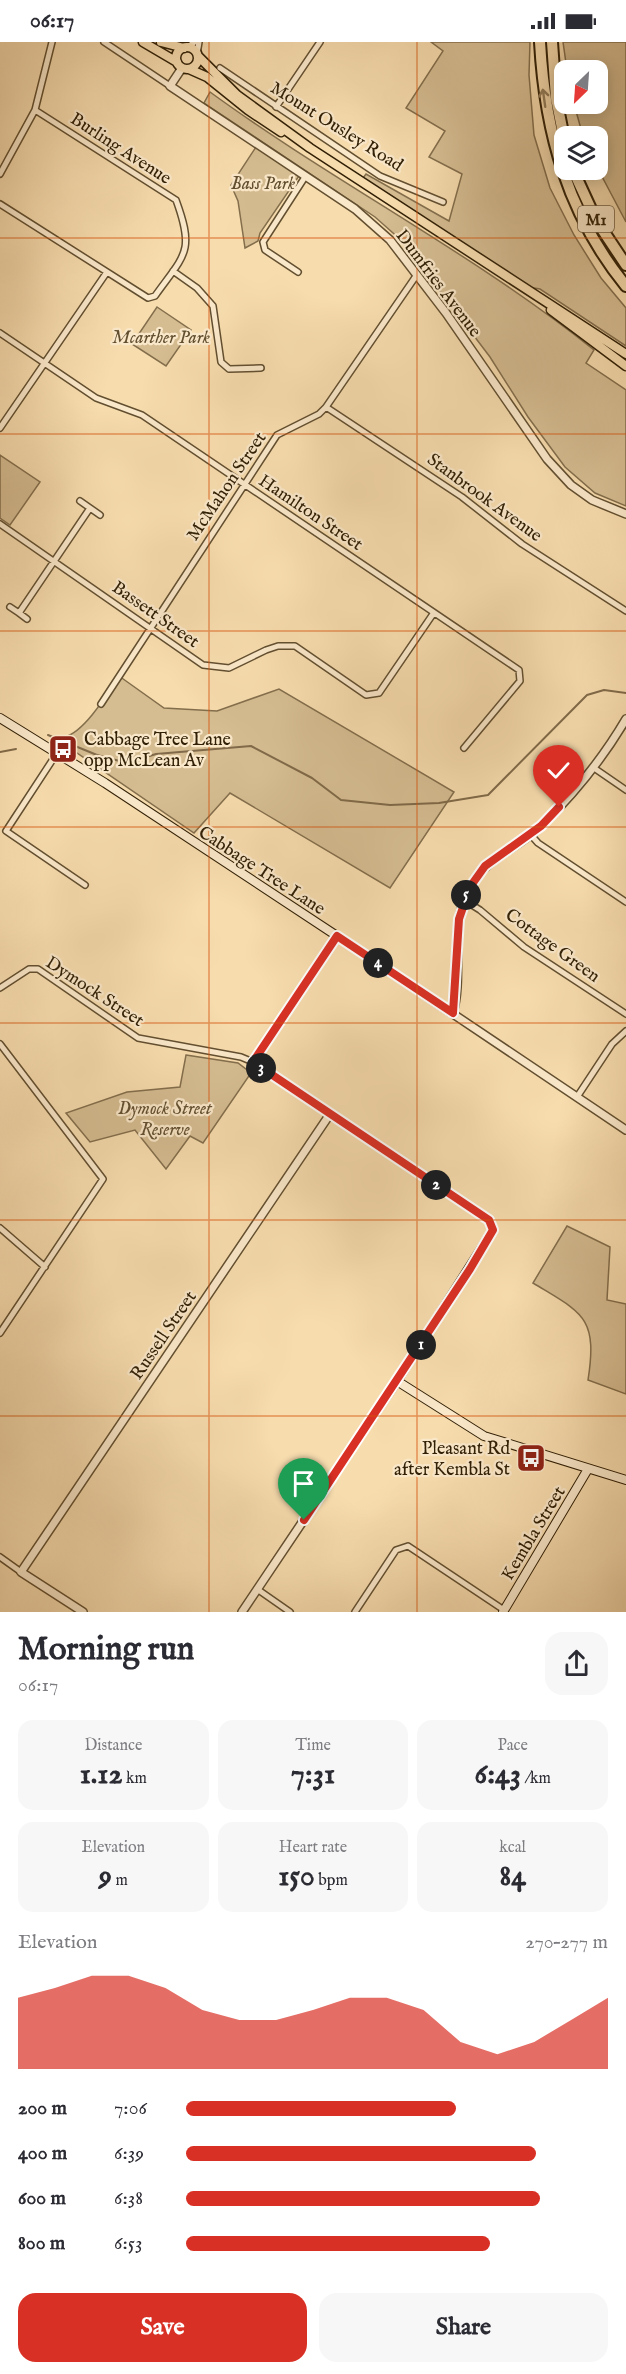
<!DOCTYPE html>
<html lang="en">
<head>
<meta charset="utf-8">
<style>
  :root { --surface:#fff; --page:#f7f7f7; --text:#2b2b33; --muted:#7c7c81; --accent:#d93025 }
  body { margin:0; font-family:"IM FELL English",serif; background:var(--page); color:var(--text); height:100vh; display:flex; flex-direction:column; font-size:22px; white-space:nowrap }
  * { box-sizing:border-box; margin:0 }
  p { font-size:20px; color:var(--muted) }
  .icon { flex:none; width:33px; height:33px; fill:none; stroke:currentColor; stroke-width:2; stroke-linecap:round; stroke-linejoin:round }
  .map { position:relative; height:1570px; overflow:hidden }
  .sheet { display:flex; flex-direction:column; background:var(--surface); flex:1 }
  .sheet>* { flex:none }
  .needle { width:39px; rotate:205deg }
  .controls { position:absolute; left:554px; top:18px; display:grid; gap:12px }
  .controls a { display:grid; place-items:center; width:54px; height:54px; border-radius:12px; background:var(--surface); box-shadow:0 3px 15px #0003; font-size:30px }
  .pin { position:absolute; display:grid; place-items:center; width:51px; height:51px; color:#fff; margin:-62px -26px; border-radius:50% 50% 50% 0; rotate:-45deg; box-shadow:0 0 6px #0007 }
  .pin .icon { rotate:45deg }
  .km { position:absolute; width:30px; height:30px; margin:-15px; border-radius:50%; background:#222; color:#fff; font-size:16px; line-height:30px; text-align:center }
  .round { display:grid; place-items:center; flex:none; width:63px; height:63px; border-radius:18px; background:var(--page) }
  .headline { display:flex; align-items:center; justify-content:space-between; height:102px; padding:0 18px }
  h1 { font-size:33px; font-weight:700; line-height:45px }
  .stats { display:grid; grid-template-columns:repeat(3,1fr); gap:9px; height:102px; padding:6px 18px }
  .stats div { display:grid; align-content:center; border-radius:15px; background:var(--page); text-align:center }
  .stats b { font-size:30px; font-weight:700 }
  .stats small { font-size:16px; font-weight:400 }
  .stats p { font-size:16px }
  .chart { height:168px; padding:12px 18px }
  .chart p { display:flex; justify-content:space-between }
  .chart svg { width:100%; height:108px; margin-top:6px; fill:var(--accent); opacity:.7 }
  .action { display:flex; gap:12px; margin-top:auto; padding:12px 18px }
  .action a { flex:1; height:69px; border-radius:18px; background:var(--accent); color:#fff; font-size:24px; font-weight:700; line-height:69px; text-align:center }
  .action a+a { background:var(--page); color:var(--text) }
  ul { padding:0 18px; list-style:none; font-size:20px }
  li { display:grid; grid-template-columns:96px 72px 1fr; align-items:center; height:45px }
  li i { height:15px; border-radius:8px; background:var(--accent) }
  .status { display:flex; justify-content:space-between; align-items:center; height:42px; padding:0 30px; background:var(--surface); direction:ltr }
  .status svg { height:16px; fill:currentColor }
  .map>svg:first-child { display:block }
</style>
</head>
<body>
<div class="status"><b>06:17</b><svg viewBox="0 0 49 12"><path d="M0 12V9h3v3zM5 12V6h3v6zM10 12V3h3v9zM15 12V0h3v12zM26 1h20v11H26zM47 4h2v5h-2z"/></svg></div>
<div class="map">
<svg width="626" height="1570" viewBox="0 0 626 1570">
  <rect width="100%" height="100%" fill="#f7dcae"/>
  <filter id="stains"><feTurbulence type="fractalNoise" baseFrequency=".00333" numOctaves="4"/><feColorMatrix values="0 0 0 0 .2 0 0 0 0 .09 0 0 0 0 .02 0 0 0 .5 -.17"/></filter>
  <radialGradient id="worn" r=".72"><stop offset=".6" stop-color="#630" stop-opacity="0"/><stop offset="1" stop-color="#630" stop-opacity=".3"/></radialGradient>
  <path fill="#d5bc91" stroke="#836e4c" stroke-width="1.5" d="M431 0H530L529 33 534 93 550 146 574 193 601 236 626 266V304L540 247 528 245 363 136 366 132 449 179 462 132 429 115 445 89 406 66 443 9Z
    M563 0H626V180L597 125V94H583L574 62H597V28H567Z
    M210 50C335 141 473 211 594 308L586 321 626 348V464L595 451 565 425 528 375 490 315 402 199 375 175 204 61Z
    M256 105 299 134 260 191 258 199 245 206 238 159 231 143Z
    M157 265 191 288 166 324 132 302Z
    M0 413 40 440 10 483 0 476Z
    M119 634 164 666 217 669 279 647 454 750 390 846 230 751 194 791 61 700 64 695C84 691 108 651 119 634Z
    M186 1013 238 1021 251 1031 203 1101 190 1094 166 1127 135 1088 90 1100 66 1071 127 1050 180 1045Z
    M567 1184 610 1205 607 1258 626 1262V1352L588 1338C598 1274 582 1271 533 1241Z"/>
  <g fill="none" stroke-linecap="round" stroke-linejoin="round">
    <path stroke="#806a49" stroke-width="2" d="M48 693 97 713 127 721 156 712 251 704 312 736 341 758 390 763 439 761 488 753 587 653 604 648 626 651
      M0 710 16 707"/>
    <g stroke="#624f30" stroke-width="8">
      <path id="minor" d="M104 0 170 44
        M187 5 195 0
        M197 12 199 0
        M220 26 380 134 443 160
        M276 65 320 0
        M0 132 35 68 52 0
        M0 162 148 256 155 254C185 212 195 210 176 158L35 68
        M173 229 197 246 213 264 221 320 229 327 261 326
        M298 230 265 208 263 200 305 135
        M0 291 96 356 142 373 519 628 520 639 464 706
        M326 365 462 455 522 502 626 569
        M0 386 107 230
        M90 466 100 473
        M0 482 203 623 229 626 266 608 278 604H295L366 653 379 651 433 572
        M10 565 19 571 90 466 80 459
        M19 571 27 577
        M101 662 277 393 319 372 326 365 416 234
        M57 711 6 789 85 843
        M594 726 626 748
        M530 792 538 801 626 860
        M464 858 480 868 524 905 626 972
        M0 946 29 927H38L138 996 241 1015 253 1020
        M0 1002 103 1137 0 1291
        M577 1055 612 1002 626 989
        M0 1186 45 1225
        M0 1515 21 1530
        M257 1547 290 1570
        M355 1570 396 1508 408 1504 504 1568"/>
    </g>
    <g stroke="#624f30" stroke-width="10">
      <path id="tertiary" d="M182 26 170 44 355 167 390 198 446 271 547 417 571 443 592 458 626 472
        M337 894 626 1088
        M453 971C463 935 451 894 464 858 480 816 512 811 541 784 574 752 603 716 626 677
        M83 1570 21 1530 330 1072
        M242 1570 397 1339"/>
    </g>
    <g stroke="#312006" stroke-width="10">
      <path id="secondary" d="M0 676 105 741 337 894 253 1020 489 1178 493 1188 397 1339 484 1394 626 1438
        M503 1570 588 1427"/>
    </g>
    <g stroke="#312006" stroke-width="11">
      <path id="primary" d="M143 0 177 20
        M161 0 184 6
        M176 16a11 11 0 1 1 22 0a11 11 0 1 1-22 0Z
        M198 14 237 53 310 106 626 312
        M189 27 207 35 248 68 281 90
        M551 268 626 324"/>
    </g>
    <g stroke="#312006" stroke-width="14">
      <path id="motorway" d="M540 0C545 91 568 173 626 244
        M552 0 556 56 564 96
        M573 128 596 178 626 223"/>
    </g>
    <use href="#minor" stroke="#fae8ca" stroke-width="5"/>
    <use href="#tertiary" stroke="#fae8ca" stroke-width="7"/>
    <use href="#secondary" stroke="#fae8ca" stroke-width="8"/>
    <use href="#primary" stroke="#f7dcae" stroke-width="8"/>
    <use href="#motorway" stroke="#f7dcae" stroke-width="10"/>
  </g>
  <defs><path id="oneway-shaft" d="M-6 0H5M1.5-3L5.5 0L1.5 3" fill="none" stroke-width="1.6" stroke-linecap="round" stroke-linejoin="round" transform="scale(1.5)"/></defs>
  <use stroke="#947e5a" href="#oneway-shaft" transform="translate(544 56) rotate(-98)"/>
  <g fill="none" stroke-linecap="round" stroke-linejoin="round">
    <g stroke="#fff" stroke-width="12">
      <path id="route" d="M304 1478 470 1227 493 1188 489 1178 253 1020 337 894 453 971 459 877 470 845 485 824 541 784 559 765"/>
    </g>
    <use href="#route" stroke="#d93025" stroke-width="8"/>
  </g>
  <path fill="none" stroke="#d6530b" stroke-width="1.5" stroke-opacity="0.55" d="M209 0V1570M417 0V1570M0 196H626M0 392H626M0 589H626M0 785H626M0 981H626M0 1178H626M0 1374H626"/>
  <defs>
    <g id="bus-square" transform="scale(1.5)"><rect x="-9" y="-9" width="18" height="18" rx="4" fill="#8f2418" stroke="#fae8ca"/><path d="M-5-6H5V4H4V6H2V4H-2V6H-4V4H-5ZM-3.5-4V0h7V-4ZM-3.5 1.2v1.5H-2V1.2ZM2 1.2v1.5H3.5V1.2Z" fill="#fff"/></g>
  </defs>
  <g fill-rule="evenodd">
    <use href="#bus-square" x="63" y="707"/>
    <use href="#bus-square" x="531" y="1416"/>
  </g>
  <g text-anchor="middle" stroke-width="4.5" stroke-linejoin="round" paint-order="stroke">
    <rect fill="#fae8ca" stroke="#6d5c41" stroke-width="1.5" x="578" y="164" width="36" height="26" rx="4.5"/>
    <g font-size="16" font-weight="bold" fill="#312006">
      <text x="596" y="183">M1</text>
    </g>
    <g font-size="18" fill="#312006" stroke="#fae8ca">
      <text transform="translate(337 84) rotate(32)" y="6">Mount Ousley Road</text>
      <text transform="translate(121 106) rotate(33)" y="6">Burling Avenue</text>
      <text transform="translate(439 241) rotate(53)" y="6">Dumfries Avenue</text>
      <text transform="translate(226 444) rotate(-56)" y="6">McMahon Street</text>
      <text transform="translate(485 455) rotate(36)" y="6">Stanbrook Avenue</text>
      <text transform="translate(311 470) rotate(34)" y="6">Hamilton Street</text>
      <text transform="translate(156 572) rotate(35)" y="6">Bassett Street</text>
      <text transform="translate(262 828) rotate(33)" y="6">Cabbage Tree Lane</text>
      <text transform="translate(553 903) rotate(36)" y="6">Cottage Green</text>
      <text transform="translate(95 949) rotate(33)" y="6">Dymock Street</text>
      <text transform="translate(163 1293) rotate(-56)" y="6">Russell Street</text>
      <text transform="translate(533 1491) rotate(-59)" y="6">Kembla Street</text>
    </g>
    <g font-size="18" font-style="italic" fill="#624f30" stroke="#fae8ca">
      <text x="263" y="147">Bass Park</text>
      <text x="161" y="301">Mcarther Park</text>
      <text x="165" y="1072">Dymock Street<tspan x="165" dy="21">Reserve</tspan></text>
    </g>
    <g font-size="18" fill="#312006" stroke="#fae8ca" text-anchor="start">
      <text x="84" y="703">Cabbage Tree Lane<tspan x="84" dy="21">opp McLean Av</tspan></text>
      <text x="510" y="1412" text-anchor="end">Pleasant Rd<tspan x="510" dy="21">after Kembla St</tspan></text>
    </g>
  </g>
  <rect width="100%" height="100%" filter="url(#stains)"/>
  <rect width="100%" height="100%" fill="url(#worn)"/>
</svg>
<div class="controls">
<a><svg class="needle" viewBox="-14 -14 28 28"><path d="M0-13l5 13h-10z" fill="#e53935"/><path d="M0 13l5-13h-10z" fill="#7c7c81"/></svg></a>
<a><svg class="icon" aria-label="layers" viewBox="0 0 24 24"><path d="M12 4l9 5-9 5-9-5zM3 14l9 5 9-5"/></svg></a>
</div>
<div class="pin" style="left:304px;top:1478px;background:#1e9e55"><svg class="icon" aria-label="arrive" viewBox="0 0 24 24"><path d="M6 21V4h12l-3 4 3 4H6"/></svg></div>
<div class="pin" style="left:559px;top:765px;background:#d93025"><svg class="icon" aria-label="check" viewBox="0 0 24 24"><path d="M5 12l5 5 9-10"/></svg></div>
<b class="km" style="left:421px;top:1303px">1</b>
<b class="km" style="left:436px;top:1143px">2</b>
<b class="km" style="left:261px;top:1026px">3</b>
<b class="km" style="left:378px;top:921px">4</b>
<b class="km" style="left:466px;top:853px">5</b>
</div>
<section class="sheet">
<div class="headline"><div><h1>Morning run</h1><p>06:17</p></div><a class="round"><svg class="icon" aria-label="share" viewBox="0 0 24 24"><path d="M12 15V3M7 8l5-5 5 5M5 13v7h14v-7"/></svg></a></div>
<div class="stats">
<div><p>Distance</p><b>1.12<small> km</small></b></div>
<div><p>Time</p><b>7:31</b></div>
<div><p>Pace</p><b>6:43<small> /km</small></b></div>
</div>
<div class="stats">
<div><p>Elevation</p><b>9<small> m</small></b></div>
<div><p>Heart rate</p><b>150<small> bpm</small></b></div>
<div><p>kcal</p><b>84</b></div>
</div>
<div class="chart"><p><span>Elevation</span>270–277 m</p>
<svg viewBox="0 0 160 44" preserveAspectRatio="none"><path d="M0 44V15L10 11L20 6L30 6L40 11L50 20L60 24L70 24L80 20L90 15L100 15L110 20L120 33L130 38L140 33L150 24L160 15V44z"/></svg>
</div>
<ul>
<li><b>200 m</b>7:06<i style="width:64%"></i></li>
<li><b>400 m</b>6:39<i style="width:83%"></i></li>
<li><b>600 m</b>6:38<i style="width:84%"></i></li>
<li><b>800 m</b>6:53<i style="width:72%"></i></li>
</ul>
<div class="action"><a>Save</a><a>Share</a></div>
</section>
</body>
</html>
